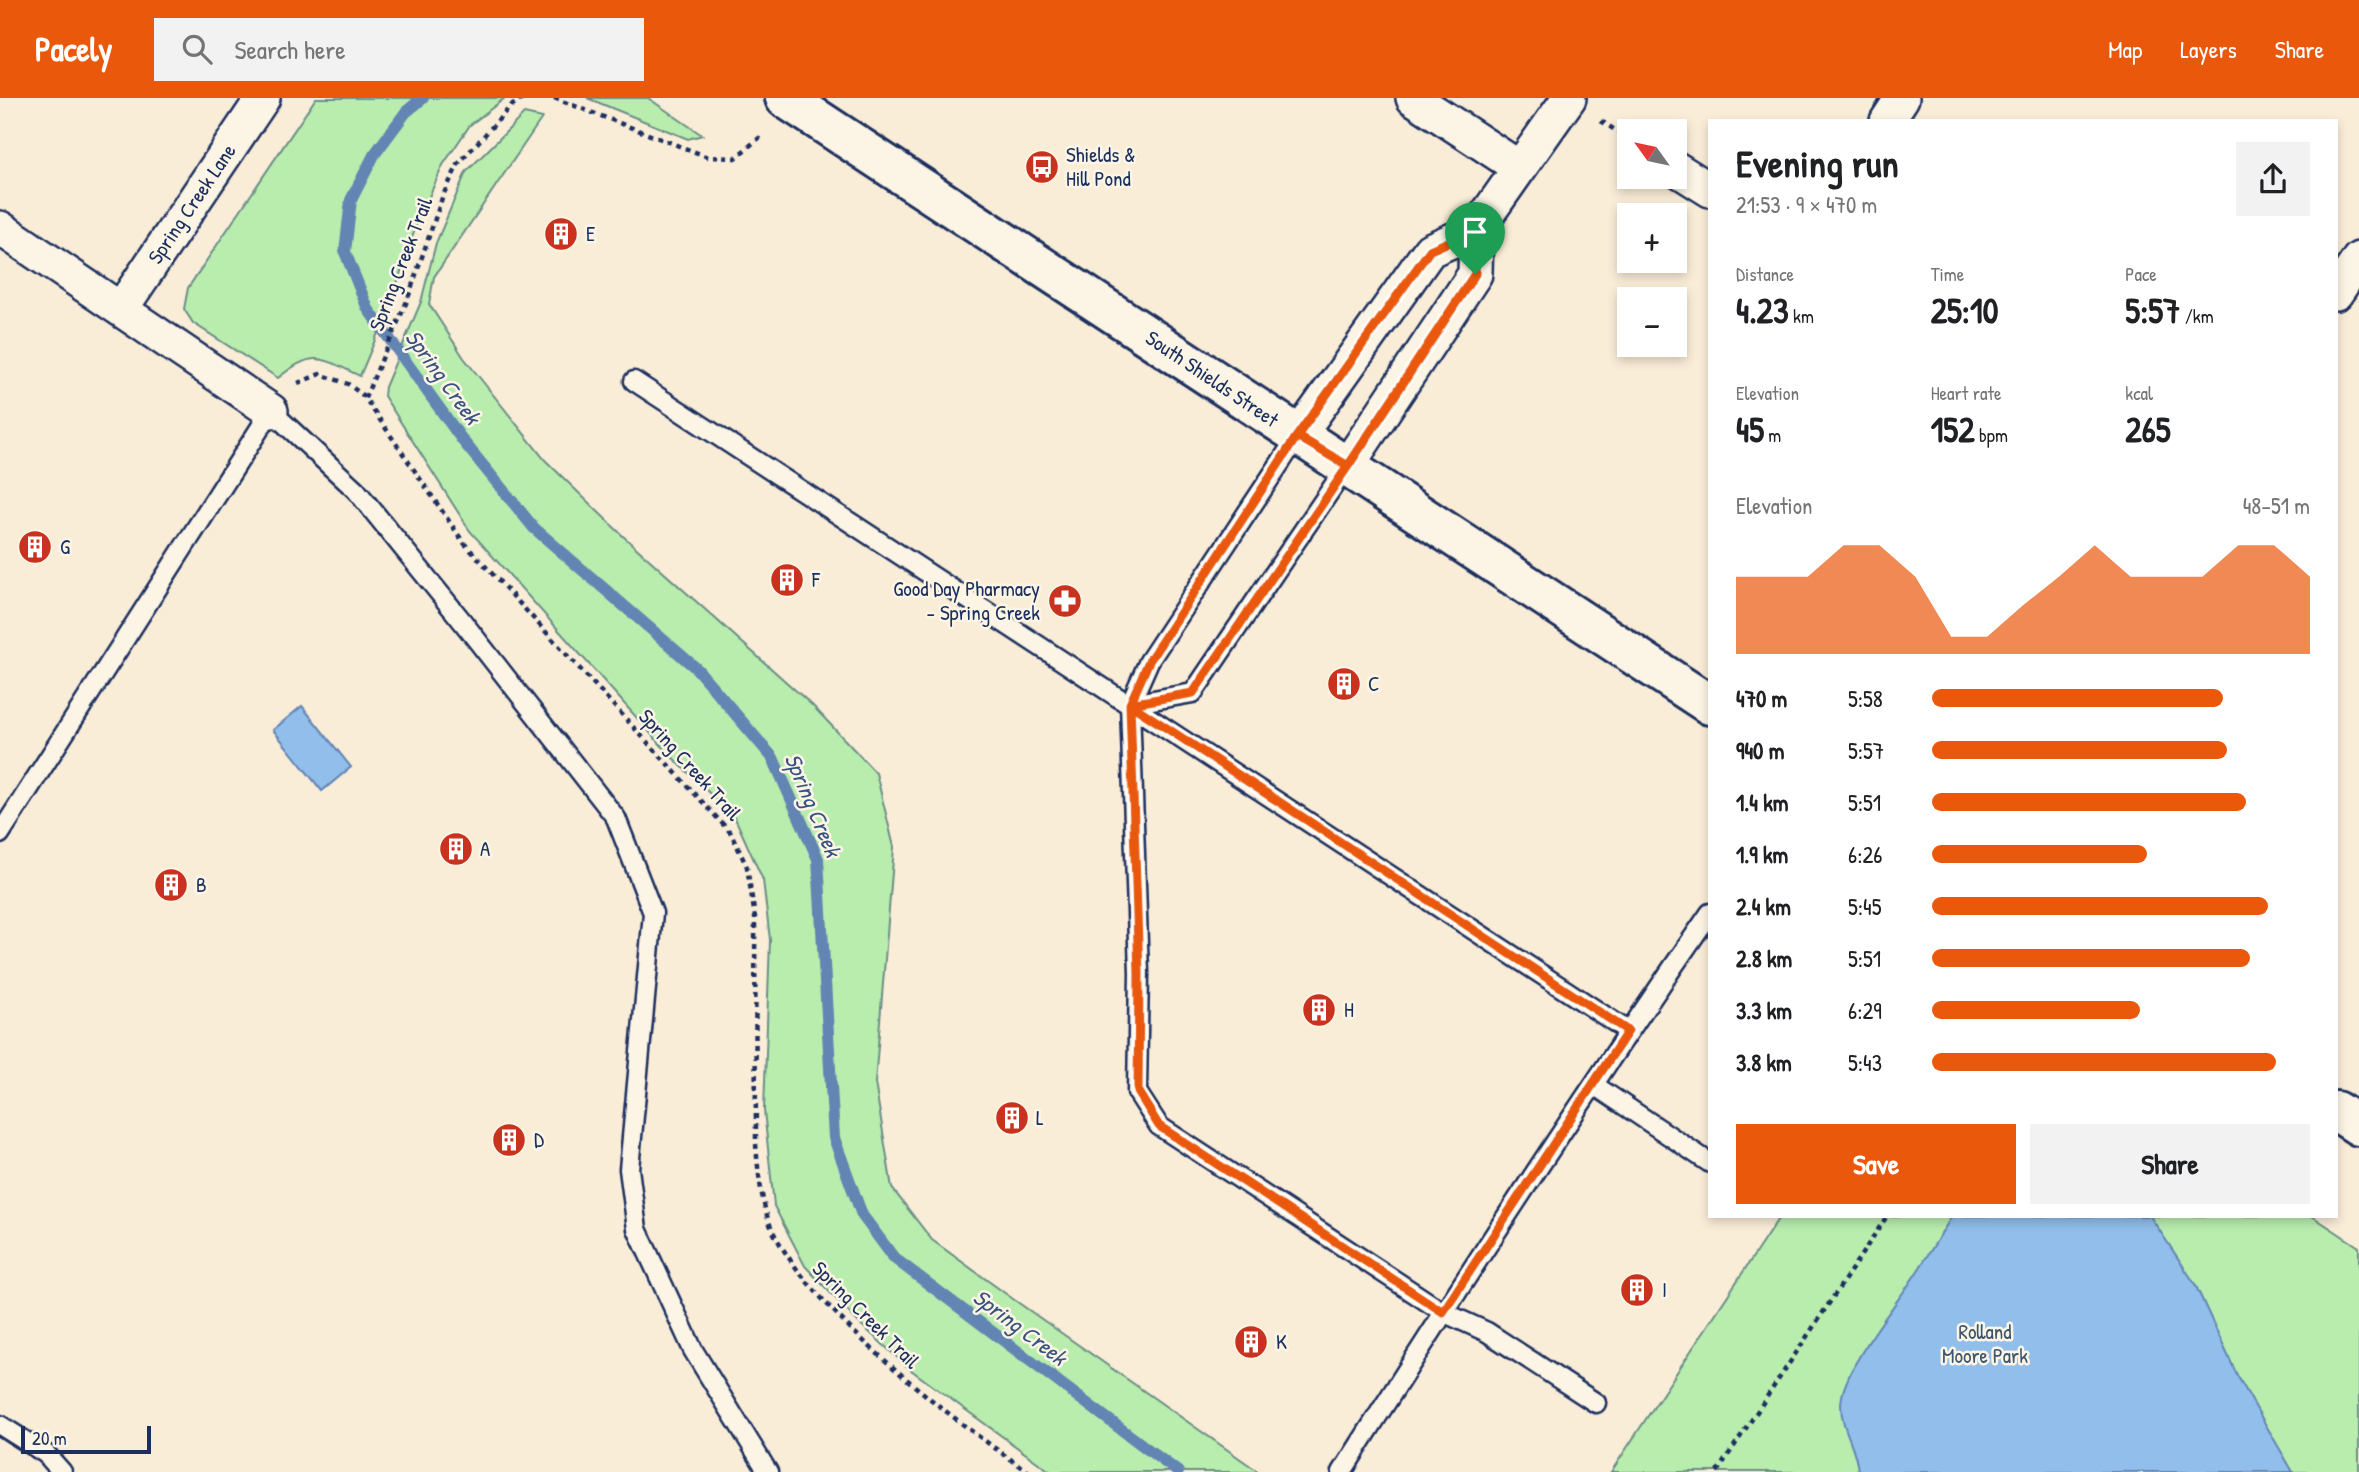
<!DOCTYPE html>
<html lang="en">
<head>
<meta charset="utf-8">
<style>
  :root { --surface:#fff; --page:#f2f2f2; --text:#202124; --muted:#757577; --accent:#ea580c }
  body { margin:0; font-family:"Patrick Hand",sans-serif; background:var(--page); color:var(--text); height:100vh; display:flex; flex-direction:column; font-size:26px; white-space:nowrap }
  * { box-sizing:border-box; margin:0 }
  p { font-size:23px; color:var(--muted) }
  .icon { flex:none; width:38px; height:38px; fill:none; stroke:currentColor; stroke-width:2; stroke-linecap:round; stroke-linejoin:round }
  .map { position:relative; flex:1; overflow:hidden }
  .details { position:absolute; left:1708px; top:21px; width:630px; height:1099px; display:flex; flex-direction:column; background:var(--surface); border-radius:0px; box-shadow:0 4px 10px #0003 }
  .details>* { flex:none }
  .needle { width:46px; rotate:303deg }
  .tools { position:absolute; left:1617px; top:21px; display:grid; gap:14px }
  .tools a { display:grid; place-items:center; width:70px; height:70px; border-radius:0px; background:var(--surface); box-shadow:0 4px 10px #0003; font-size:35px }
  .scale { position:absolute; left:21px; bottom:18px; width:130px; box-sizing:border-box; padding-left:7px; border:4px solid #1b2f5e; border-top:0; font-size:19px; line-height:24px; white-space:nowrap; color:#1b2f5e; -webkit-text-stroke:5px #fcf5e5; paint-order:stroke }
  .pin { position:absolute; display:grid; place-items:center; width:60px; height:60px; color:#fff; margin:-72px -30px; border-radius:50% 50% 50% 0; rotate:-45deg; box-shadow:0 0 7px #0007 }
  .pin .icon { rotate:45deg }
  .round { display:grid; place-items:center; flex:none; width:74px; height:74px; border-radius:0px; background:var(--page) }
  .headline { display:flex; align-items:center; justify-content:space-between; height:119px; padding:0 28px }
  h1 { font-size:38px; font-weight:700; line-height:52px }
  .stats { display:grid; grid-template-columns:repeat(3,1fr); gap:10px; height:119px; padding:7px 28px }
  .stats div { display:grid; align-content:center }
  .stats b { font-size:35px; font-weight:700 }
  .stats small { font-size:19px; font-weight:400 }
  .stats p { font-size:19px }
  .chart { height:196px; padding:14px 28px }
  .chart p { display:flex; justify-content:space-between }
  .chart svg { width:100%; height:126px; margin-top:7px; fill:var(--accent); opacity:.7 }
  .primary-button { display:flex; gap:14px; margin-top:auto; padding:14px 28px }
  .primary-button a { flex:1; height:80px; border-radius:0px; background:var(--accent); color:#fff; font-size:28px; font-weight:700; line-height:80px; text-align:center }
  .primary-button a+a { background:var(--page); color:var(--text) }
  ul { padding:0 28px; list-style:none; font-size:23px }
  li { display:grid; grid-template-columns:112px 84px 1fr; align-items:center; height:52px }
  li i { height:18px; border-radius:9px; background:var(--accent) }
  header { display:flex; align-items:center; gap:42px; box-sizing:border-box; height:98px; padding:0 35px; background:var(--accent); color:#fff }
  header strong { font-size:33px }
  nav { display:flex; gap:38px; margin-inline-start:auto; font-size:24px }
  .search { width:490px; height:63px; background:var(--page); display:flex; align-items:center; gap:18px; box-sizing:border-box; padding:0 24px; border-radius:0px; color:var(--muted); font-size:26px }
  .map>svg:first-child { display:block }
</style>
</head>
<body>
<header>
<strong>Pacely</strong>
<div class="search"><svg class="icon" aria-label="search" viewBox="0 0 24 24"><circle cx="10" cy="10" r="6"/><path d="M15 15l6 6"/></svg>Search here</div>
<nav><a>Map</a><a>Layers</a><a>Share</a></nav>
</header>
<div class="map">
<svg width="2359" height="1374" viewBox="0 0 2359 1374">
  <rect width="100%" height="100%" fill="#faedd8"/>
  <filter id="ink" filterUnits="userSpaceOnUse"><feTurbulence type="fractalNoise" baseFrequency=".0143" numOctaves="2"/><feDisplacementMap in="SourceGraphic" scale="14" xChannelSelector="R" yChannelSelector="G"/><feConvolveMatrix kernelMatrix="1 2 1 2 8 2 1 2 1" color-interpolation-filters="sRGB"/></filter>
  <g filter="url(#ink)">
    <path fill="#b9edae" stroke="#6a8e86" stroke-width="2" d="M316 0H505L470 27 443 67 416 128 391 204 360 278C322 260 314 250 278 280L193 225 184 211 188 190Z
      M587 0H648L702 37 688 41Z
      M524 16 542 20 434 179 429 206 464 260 545 362 623 438 813 608 876 675 894 749 875 985 892 1090 932 1142 1013 1201 1259 1374H1051L911 1272 856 1222 805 1168 774 1108 764 1012 770 842 763 782 735 720 670 657 470 433 384 298 385 289 421 204 436 145 466 74Z
      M1780 1118H2312L2359 1149V1374H1611Z"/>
    <path fill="#91beeb" stroke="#6285b3" stroke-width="2" d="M302 608 351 669 322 693 273 632Z
      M1952 1118H2150L2195 1186 2237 1277 2293 1374H1858C1857 1350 1841 1331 1841 1307 1841 1274 1890 1214 1909 1186 1924 1164 1938 1141 1952 1118Z"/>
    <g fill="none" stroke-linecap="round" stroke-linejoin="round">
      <path stroke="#6285b3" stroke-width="12" d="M423 0 406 14 374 57 351 102 345 154 368 211 463 343 534 430 697 571 773 660 818 761 834 1040 862 1117 894 1160 1178 1374"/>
      <g stroke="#1b2f5e" stroke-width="23">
        <path id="service" d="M634 283 1628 933
          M1298 338 1149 563 1130 606 1139 875 1137 994 1159 1028 1443 1214 1487 1234 1596 1305
          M1130 606 1193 595 1347 368
          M0 736 271 313 356 392 462 523 616 720 653 815 629 1071 637 1131 693 1252 768 1374
          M1594 987 1710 1065
          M0 1327 46 1356 62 1374
          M1342 1374C1461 1186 1583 999 1710 815"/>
      </g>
      <g stroke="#1b2f5e" stroke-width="38">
        <path id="minor" d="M1413 0 1518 69
          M1887 23 1902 0
          M1675 70 1710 92
          M0 130 271 313
          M2336 195 2359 161
          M121 211 263 0
          M1298 338 1430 152 1476 132 1569 0
          M1347 368 1475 176 1476 132"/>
      </g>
      <g stroke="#1b2f5e" stroke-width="44">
        <path id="primary" d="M785 0 1710 607
          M2336 1013 2359 1028"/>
      </g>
      <path stroke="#1b2f5e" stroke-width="4.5" stroke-dasharray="5 5" stroke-linecap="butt" d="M523 0 511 8 459 65 443 97 407 203 365 300 464 445 731 735 747 769 755 819 756 1046C758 1074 762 1115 776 1139 796 1175 822 1201 850 1230 905 1283 966 1331 1029 1374
        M554 0 708 59 735 60 764 36
        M1601 23 1629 41
        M298 285 320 276 348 286 365 299
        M1717 1374 1887 1118"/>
      <use href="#service" stroke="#fcf5e5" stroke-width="18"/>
      <use href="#minor" stroke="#fcf5e5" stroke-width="33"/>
      <use href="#primary" stroke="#fcf5e5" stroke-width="38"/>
    </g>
  </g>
  <g fill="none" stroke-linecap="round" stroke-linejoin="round" filter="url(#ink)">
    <g stroke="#fff" stroke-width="14">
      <path id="route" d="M1475 176 1348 368 1297 338 1149 563 1130 606 1139 876 1138 994 1159 1028 1443 1214 1628 933 1130 606 1193 595 1348 368 1297 338 1430 152 1476 132 1475 176"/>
    </g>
    <use href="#route" stroke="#ea580c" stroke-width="9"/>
  </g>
  <defs>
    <g id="bus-disc" transform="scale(1.75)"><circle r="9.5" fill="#c8321e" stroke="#fcf5e5"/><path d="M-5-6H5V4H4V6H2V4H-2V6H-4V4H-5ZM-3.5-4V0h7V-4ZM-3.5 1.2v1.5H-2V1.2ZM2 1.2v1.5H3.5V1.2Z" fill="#fff"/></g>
    <g id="building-disc" transform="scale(1.75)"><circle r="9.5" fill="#c8321e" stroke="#fcf5e5"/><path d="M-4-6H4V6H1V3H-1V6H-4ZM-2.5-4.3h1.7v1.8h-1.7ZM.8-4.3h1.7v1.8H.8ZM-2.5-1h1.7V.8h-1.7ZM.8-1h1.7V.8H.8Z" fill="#fff"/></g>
    <g id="pharmacy-disc" transform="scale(1.75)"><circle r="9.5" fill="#c8321e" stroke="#fcf5e5"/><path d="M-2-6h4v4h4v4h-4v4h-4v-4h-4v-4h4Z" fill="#fff"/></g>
  </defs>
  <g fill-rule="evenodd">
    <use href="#bus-disc" x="1042" y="69"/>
    <use href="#building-disc" x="561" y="136"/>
    <use href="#building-disc" x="35" y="449"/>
    <use href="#building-disc" x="787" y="482"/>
    <use href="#pharmacy-disc" x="1065" y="503"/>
    <use href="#building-disc" x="1344" y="586"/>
    <use href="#building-disc" x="456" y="751"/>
    <use href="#building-disc" x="171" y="787"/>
    <use href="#building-disc" x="1319" y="912"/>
    <use href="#building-disc" x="1012" y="1020"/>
    <use href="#building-disc" x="509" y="1042"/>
    <use href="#building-disc" x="1637" y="1192"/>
    <use href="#building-disc" x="1251" y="1244"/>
  </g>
  <g text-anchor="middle" stroke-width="5" stroke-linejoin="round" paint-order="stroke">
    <g font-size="21" fill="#1b2f5e" stroke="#fcf5e5" text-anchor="start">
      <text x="1066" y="64">Shields &amp;<tspan x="1066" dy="24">Hill Pond</tspan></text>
      <text x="586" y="143">E</text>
      <text x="60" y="456">G</text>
      <text x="812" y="489">F</text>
      <text x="1040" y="498" text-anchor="end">Good Day Pharmacy<tspan x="1040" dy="24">- Spring Creek</tspan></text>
      <text x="1368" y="593">C</text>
      <text x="480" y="758">A</text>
      <text x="196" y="794">B</text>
      <text x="1344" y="919">H</text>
      <text x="1036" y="1027">L</text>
      <text x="534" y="1049">D</text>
      <text x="1662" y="1199">I</text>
      <text x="1276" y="1251">K</text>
    </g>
    <g font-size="21" fill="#1b2f5e" stroke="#fcf5e5">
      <text transform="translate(192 106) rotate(-56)" y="7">Spring Creek Lane</text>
      <text transform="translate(401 166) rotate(-69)" y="7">Spring Creek Trail</text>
      <text transform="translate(1212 281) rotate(34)" y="7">South Shields Street</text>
      <text transform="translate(690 667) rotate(48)" y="7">Spring Creek Trail</text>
      <text transform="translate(866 1217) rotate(45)" y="7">Spring Creek Trail</text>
    </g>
    <g font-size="21" fill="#3b556e" stroke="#fcf5e5">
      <text x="1985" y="1241">Rolland<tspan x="1985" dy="24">Moore Park</tspan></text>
    </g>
    <g font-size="23" font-style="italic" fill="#385381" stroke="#fcf5e5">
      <text transform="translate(443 279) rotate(54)" y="8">Spring Creek</text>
      <text transform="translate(813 707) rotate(67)" y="8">Spring Creek</text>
      <text transform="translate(1020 1229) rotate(37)" y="8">Spring Creek</text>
    </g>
  </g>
</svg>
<div class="tools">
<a><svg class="needle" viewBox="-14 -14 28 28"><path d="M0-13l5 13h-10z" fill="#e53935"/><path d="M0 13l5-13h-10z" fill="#757577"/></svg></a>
<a>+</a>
<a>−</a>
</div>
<div class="scale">20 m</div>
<div class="pin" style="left:1475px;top:176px;background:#1e9e55"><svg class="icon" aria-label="arrive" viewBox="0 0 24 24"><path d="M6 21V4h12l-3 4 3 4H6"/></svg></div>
<section class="details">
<div class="headline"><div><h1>Evening run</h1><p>21:53 · 9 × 470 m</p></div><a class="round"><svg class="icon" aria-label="share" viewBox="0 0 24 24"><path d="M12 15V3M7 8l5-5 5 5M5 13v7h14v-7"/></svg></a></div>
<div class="stats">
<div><p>Distance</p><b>4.23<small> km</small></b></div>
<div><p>Time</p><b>25:10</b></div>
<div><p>Pace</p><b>5:57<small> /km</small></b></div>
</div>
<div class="stats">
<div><p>Elevation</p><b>45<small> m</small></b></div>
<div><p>Heart rate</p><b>152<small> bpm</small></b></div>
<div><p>kcal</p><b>265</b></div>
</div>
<div class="chart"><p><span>Elevation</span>48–51 m</p>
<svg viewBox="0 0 160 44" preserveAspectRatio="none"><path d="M0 44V17L10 17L20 17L30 6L40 6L50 17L60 38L70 38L80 27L90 17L100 6L110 17L120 17L130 17L140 6L150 6L160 17V44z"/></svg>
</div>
<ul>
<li><b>470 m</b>5:58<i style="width:77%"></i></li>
<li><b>940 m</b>5:57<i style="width:78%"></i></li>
<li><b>1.4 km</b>5:51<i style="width:83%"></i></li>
<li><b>1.9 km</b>6:26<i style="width:57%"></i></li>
<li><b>2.4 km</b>5:45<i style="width:89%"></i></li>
<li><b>2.8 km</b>5:51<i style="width:84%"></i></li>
<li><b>3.3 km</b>6:29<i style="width:55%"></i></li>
<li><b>3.8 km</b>5:43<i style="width:91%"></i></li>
</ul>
<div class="primary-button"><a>Save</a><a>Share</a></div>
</section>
</div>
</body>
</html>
